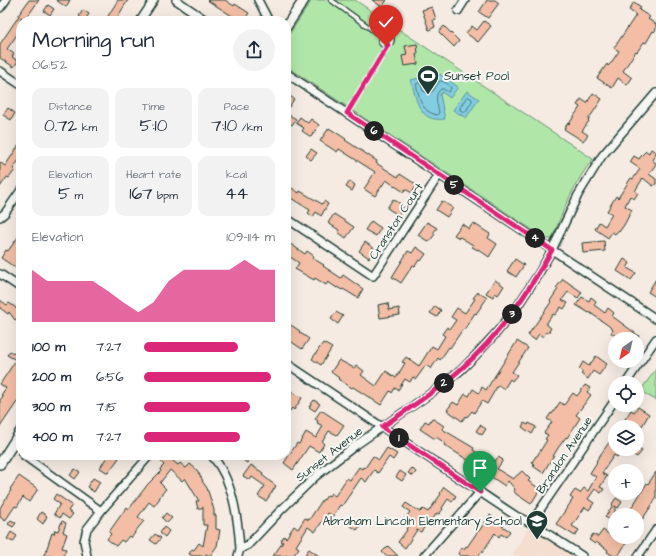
<!DOCTYPE html>
<html lang="en">
<head>
<meta charset="utf-8">
<style>
  :root { --surface:#fff; --page:#f2f2f3; --text:#1f2937; --muted:#747a83; --accent:#db2777 }
  body { margin:0; font-family:"Architects Daughter",sans-serif; background:var(--page); color:var(--text); height:100vh; display:flex; flex-direction:column; font-size:15px; white-space:nowrap }
  * { box-sizing:border-box; margin:0 }
  p { font-size:13px; color:var(--muted) }
  .icon { flex:none; width:22px; height:22px; fill:none; stroke:currentColor; stroke-width:2; stroke-linecap:round; stroke-linejoin:round }
  .map { position:relative; flex:1; overflow:hidden }
  .side { position:absolute; left:16px; top:16px; width:275px; height:444px; display:flex; flex-direction:column; background:var(--surface); border-radius:16px; box-shadow:0 4px 16px #0002 }
  .side>* { flex:none }
  .needle { width:26px; rotate:214deg }
  .tools { position:absolute; left:608px; top:332px; display:grid; gap:8px }
  .tools a { display:grid; place-items:center; width:36px; height:36px; border-radius:50%; background:var(--surface); box-shadow:0 4px 16px #0002; font-size:20px }
  .pin { position:absolute; display:grid; place-items:center; width:34px; height:34px; color:#fff; margin:-41px -17px; border-radius:50% 50% 50% 0; rotate:-45deg; box-shadow:0 0 4px #0007 }
  .pin .icon { rotate:45deg }
  .km { position:absolute; width:20px; height:20px; margin:-10px; border-radius:50%; background:#222; color:#fff; font-size:11px; line-height:20px; text-align:center }
  .round { display:grid; place-items:center; flex:none; width:42px; height:42px; border-radius:21px; background:var(--page) }
  .headline { display:flex; align-items:center; justify-content:space-between; height:68px; padding:0 16px }
  h1 { font-size:22px; font-weight:600; line-height:30px }
  .figures { display:grid; grid-template-columns:repeat(3,1fr); gap:6px; height:68px; padding:4px 16px }
  .figures div { display:grid; align-content:center; border-radius:10px; background:var(--page); text-align:center }
  .figures b { font-size:17px; font-weight:600 }
  .figures small { font-size:11px; font-weight:400 }
  .figures p { font-size:11px }
  .chart { height:112px; padding:8px 16px }
  .chart p { display:flex; justify-content:space-between }
  .chart svg { width:100%; height:72px; margin-top:4px; fill:var(--accent); opacity:.7 }
  ul { padding:0 16px; list-style:none; font-size:13px }
  li { display:grid; grid-template-columns:64px 48px 1fr; align-items:center; height:30px }
  li i { height:10px; border-radius:5px; background:var(--accent) }
  .map>svg:first-child { display:block }
</style>
</head>
<body>
<div class="map">
<svg width="656" height="556" viewBox="0 0 656 556">
  <rect width="100%" height="100%" fill="#f5ebe3"/>
  <filter id="ink" filterUnits="userSpaceOnUse"><feTurbulence type="fractalNoise" baseFrequency=".025" numOctaves="2"/><feDisplacementMap in="SourceGraphic" scale="8" xChannelSelector="R" yChannelSelector="G"/><feConvolveMatrix kernelMatrix="1 2 1 2 8 2 1 2 1" color-interpolation-filters="sRGB"/></filter>
  <g filter="url(#ink)">
    <path fill="#f4ded0" d="M530 526 576 556H511Z"/>
    <path fill="#b0e7a9" stroke="#68926e" d="M312 0H355L494 93 593 159C574 183 563 210 552 239H546L286 66V39Z
      M656 369V400L645 394 643 387Z"/>
    <path fill="#82cde2" stroke="#5a939c" d="M440 74 458 87 450 98 442 92 440 95 445 119C418 123 416 98 411 80L423 77 425 86 426 87 425 88 427 89 430 88Z
      M467 91 479 99 466 118 453 110Z"/>
    <g fill="none" stroke-linecap="round" stroke-linejoin="round">
      <path stroke="#47777a" stroke-width="1" d="M440 81C444 81 450 85 451 88L449 92 443 89H441C433 95 438 105 439 113L437 115C420 111 420 98 416 84L418 83H420L423 91 428 93 433 91Z
        M467 97H469L472 99V101L466 111 464 112 460 110V108Z"/>
    </g>
    <path fill="#f3bea5" stroke="#1f3d34" d="M29 0H39L25 20 21 17V29L7 49 14 54 12 57 18 61 14 67 0 58V44L19 16H18Z
      M56 0H70L66 7Z
      M118 0H128L115 21H105Z
      M207 0H225L234 6 235 4 249 13 244 21H240Z
      M372 0H387L382 7Z
      M487 0H495L499 3 488 18 479 12Z
      M634 2 641 7 639 10 650 17 648 19 656 24V29L654 32 653 31 646 43 644 42 637 52 636 51 623 71 632 78 627 85 618 78 612 88 597 78 607 64 608 66 611 63 619 51 614 48 636 15 629 10Z
      M48 5 54 9 50 15 44 11Z
      M432 7 436 19 433 20 435 27 429 30 422 10Z
      M83 10 89 14 85 20 79 16Z
      M484 21 491 26 478 42 466 33 472 26 477 30Z
      M444 26 459 41 454 47 439 32Z
      M417 44 418 54H416L418 64 404 66 402 56 407 55 405 46Z
      M286 93 294 99 289 107 286 105Z
      M593 93 602 99 588 120 589 121 582 131 588 135 583 141 564 129 568 123 569 124 580 107 577 105 581 99 587 103Z
      M8 108 15 113 11 120 3 115Z
      M289 115 296 119 292 125 286 122V120Z
      M300 117 308 123 311 119 319 125 311 137 302 131 304 128 296 123Z
      M329 128 346 139 345 140 377 161 376 163 398 177 400 174 417 185 412 193 405 189 404 192 386 180 375 196 364 189 375 172 339 149 337 152 320 141Z
      M21 142V157L13 169 15 170 9 178 7 177 0 187V162L5 166Z
      M311 149 317 153 311 160 306 156Z
      M651 149 656 152V153L652 160 656 163V164L649 174 656 179V184L653 186 643 178 635 191 638 193 634 199 630 196 625 206 632 210 624 225 619 232 618 231 615 234 612 232 608 238 595 229 599 222 605 226 612 214 607 211 616 196 618 198 631 178 633 179 640 169 630 162 634 156 639 159 642 155 646 151 649 153Z
      M350 181 355 185 352 191 346 187Z
      M286 184 299 193 300 191 322 204 324 201 328 204 321 216 316 212 313 217 308 213 310 210 286 195Z
      M393 199 404 206 398 215 387 208Z
      M442 201 453 208 447 217 436 210Z
      M334 214 354 227 346 238 338 232 339 230 328 223Z
      M371 221 381 228 376 236 365 230Z
      M427 222 437 228 433 233 435 234 429 242 418 235Z
      M473 223 490 234 488 238 497 244 489 257 478 249V250L472 247 473 245 460 237 459 238 454 235 462 224 469 229Z
      M21 233V261L16 268 1 258 6 250 8 251Z
      M604 241 605 251 583 253 582 243Z
      M365 242 375 249 369 258 359 251Z
      M289 243 305 254 307 251 314 256 312 258 324 265 323 266 341 278 343 275 363 289 358 298 343 289 342 290 337 287V288L328 282 326 285 315 278 314 280 295 269 299 263 286 254V247Z
      M416 247 426 254 421 261 419 260 415 266 413 265 401 283 392 277 408 251 412 253Z
      M515 259 524 265 516 277 507 271Z
      M624 259 630 263 627 268 636 273 631 280 617 271Z
      M563 279 582 292 578 298 568 292 562 300 568 303 564 309 561 307 555 315 553 314 546 324 551 328 548 333 546 332 543 337 539 334 535 340 528 335 551 302 550 301 558 289 556 288Z
      M656 279V297L648 292Z
      M495 280 504 286 498 295 495 293 493 297 486 293Z
      M478 292 487 298 476 314 475 313 464 330 463 329 450 348 449 347 440 360 438 358 431 369 426 365 416 379 413 377 410 382 405 379 398 390 395 388 392 393 390 391 381 405 353 387 352 388 338 379 339 378 331 372 339 360 354 368 356 365 364 371 361 375 376 386 386 371 396 378 405 363 402 362 406 357 419 366 432 346 437 349 445 336 442 334 447 327 450 329 456 320 451 317 457 308 465 313 475 299 473 298Z
      M582 297 589 301 591 297 596 301 594 305 605 313 608 308 614 313 612 316 639 336 637 339H621L611 333 613 330 609 326 589 312V313L576 305Z
      M0 300 7 305 9 303 15 307 21 316 15 320 9 312 8 314 0 308Z
      M388 303 389 310 399 308 400 315 380 318 378 305Z
      M435 306 441 310 437 317 430 313Z
      M336 312 343 316 338 324 331 319Z
      M286 322 300 331 299 332 309 339 302 349 286 338Z
      M517 341 528 348 512 372 517 375 512 381 510 379 504 389 498 385 487 404 482 401 474 413 472 411 467 417 466 416 462 421 447 410 453 402 458 405 465 394 469 396 473 389 479 393 482 387 486 390Z
      M323 343 332 348 321 365 312 359Z
      M10 351 18 356 21 352V396L0 427V400L3 396 1 395 6 388 0 384 16 360 7 355Z
      M596 356 607 364 599 375 593 371 588 379 581 374 583 372 579 369 583 362 589 366Z
      M585 385 590 388 587 392 591 395 576 415 580 418 567 438 566 437 558 448 543 473 533 466 535 464 532 462 536 456H537L547 440 545 439 548 435 544 433 552 422 547 419 551 413 552 414 560 402 564 405 573 393 577 396Z
      M286 388 302 398 294 410 292 408 290 411 286 409Z
      M314 400 320 404 315 411 309 407Z
      M638 407 649 414 642 426 640 424 638 427H620L631 410 634 412Z
      M321 410 344 425 337 435 329 431 322 442 324 444 319 452 309 446 293 470 284 463 297 443 299 444 306 432 316 438 323 426 317 423 318 421 315 419Z
      M432 418 444 426 442 429 474 448 473 450 485 458 484 460 492 465 498 457 503 460 497 469 513 479 522 471 530 479 528 481 540 489 531 504 516 494 514 491 515 489 508 481 505 486 481 470 482 469 444 445 445 443 436 437 435 439 420 429 425 421 429 423Z
      M524 423 528 425 529 423 536 427 532 434 522 427Z
      M480 425 486 429 482 435 476 431Z
      M615 434V449H623L617 457 614 455 602 473 607 476 600 487 604 489 601 493 595 489 588 499 594 503 589 510 585 507 572 526 579 530 575 536 556 524 573 499 570 497 575 490 580 493 584 488 588 491 596 477 590 473 597 462 596 461Z
      M387 448 397 454 393 460 389 457 378 473 374 470 366 482 361 478 342 506 340 505 333 516 328 513 315 532 308 527 296 546 299 548 293 556H273L283 542 281 541 284 536 286 538 294 526 298 529 305 518 309 520 323 499 324 500 327 495 329 496 331 493 335 496 347 478 350 480 359 467 362 469 363 467 365 468 373 456 379 460Z
      M634 449H639L642 451 637 457 631 453Z
      M108 455H114L119 458 108 473 100 468Z
      M236 455H252L247 463Z
      M167 456 178 465 180 463 186 468 190 464 197 470 203 481H202L207 488 214 510V515H216V529L220 530 217 546 210 556 206 554 204 556H193L189 554 192 549 194 550 199 543 203 546 207 525H203V507L198 509 196 501H199L185 478 182 481 170 470 160 483 166 489 159 497 160 498 154 506 149 502 138 517 144 521 134 533H135L131 538 129 536 124 542 121 540 116 546 107 539 111 534 109 532 121 515 127 507 129 509 148 484 161 471 160 469 164 465 161 462Z
      M251 465 263 473 262 475 276 486 266 501 258 496 265 486 252 477 250 480 243 476Z
      M412 468 416 472 413 476 408 473Z
      M75 469 80 472 75 479 70 475Z
      M400 471 406 475 402 481 396 477Z
      M656 472V499L637 527V515H627L647 483 648 484Z
      M19 476 38 489 29 502 23 497 17 507 15 506 5 521 0 517V508L11 490 10 489Z
      M93 478 100 482 94 492 87 487Z
      M444 487 456 496 452 502 448 499 442 508 443 509 439 514 437 513 430 523 428 522 421 532 417 530 405 548 398 542 407 530 406 529 410 524 404 520 410 512 403 507 406 503 420 512 423 509 428 512 441 494 440 493Z
      M56 494 72 505 68 511 73 514 69 519 62 514 60 518 54 514 60 504 53 499Z
      M616 498 622 502 618 508 615 506V516L612 521 605 517 613 505 612 504Z
      M41 512 47 516 43 524 37 519Z
      M166 513 172 518 167 523 162 518Z
      M490 515 504 525 502 526 510 531 506 537 501 534 499 537 495 533 482 553 481 552 479 556H461L458 554 461 548 464 549 466 546 467 547 478 531H479Z
      M11 520 16 523 13 527 8 524Z
      M62 521 66 523 63 532 67 534 62 548 66 549 63 556H43L46 551 52 533 54 534 55 530 58 531Z
      M355 521 361 525 357 530 351 526Z
      M164 527 169 531 165 537 160 533Z
      M603 530 613 537H630L618 556H614L607 552 608 550 596 542 595 544 589 540 593 534 598 537Z
      M11 532 17 536 13 542 7 539Z
      M155 534 161 538 156 544 150 540Z
      M388 546 398 556H386L382 552Z
      M309 549 319 556H304Z"/>
    <g fill="none" stroke-linecap="round" stroke-linejoin="round">
      <g stroke="#1f3d34" stroke-width="6">
        <path id="service" d="M331 0 381 36
          M380 40a6 6 0 1 1 12 0a6 6 0 1 1-12 0Z
          M347 113 388 45"/>
      </g>
      <g stroke="#1f3d34" stroke-width="10">
        <path id="minor" d="M176 0 207 21
          M258 0 269 21
          M0 8 6 0
          M458 11 465 0
          M140 21 154 0
          M0 71 21 85
          M286 73 656 319
          M0 217 5 213 21 190
          M289 220 373 276 439 175
          M0 274 21 288
          M286 363 516 516 531 523 582 556
          M626 383 656 339
          M23 455 101 511
          M211 455C233 478 238 519 240 549
          M531 523 615 400
          M87 556 84 541 87 529 101 511 150 455
          M238 556 240 549 248 545 280 511 316 476 356 445 437 389 461 370 475 356 497 332 515 310 539 273 552 250 578 195 602 156 656 93
          M424 556 480 492
          M638 556 656 530"/>
      </g>
      <g stroke="#1f3d34" stroke-width="12">
        <path id="tertiary" d="M286 27 304 0
          M0 464 21 431"/>
      </g>
      <use href="#service" stroke="#f6f6f2" stroke-width="3.5"/>
      <use href="#minor" stroke="#f6f6f2" stroke-width="7"/>
      <use href="#tertiary" stroke="#f6f6f2" stroke-width="9"/>
    </g>
  </g>
  <g fill="none" stroke-linecap="round" stroke-linejoin="round" filter="url(#ink)">
    <g stroke="#fff" stroke-width="8">
      <path id="route" d="M386 46 388 45 347 113 552 250C527 294 500 335 461 369 437 391 409 408 382 427L480 492"/>
    </g>
    <use href="#route" stroke="#db2777" stroke-width="5"/>
  </g>
  <defs>
    <g id="stadium-pin" transform="scale(1.15)"><path d="M0 17L-7.5 6A9.5 9.5 0 1 1 7.5 6Z" fill="#1f3d34" stroke="#f6f6f2"/><path d="M0-5a6.5 5 0 1 0 0 10a6.5 5 0 1 0 0-10ZM-3.5-1.8h7v3.6h-7Z" fill="#fff"/></g>
    <g id="school-pin" transform="scale(1.15)"><path d="M0 17L-7.5 6A9.5 9.5 0 1 1 7.5 6Z" fill="#1f3d34" stroke="#f6f6f2"/><path d="M0-5L7-2L0 1L-7-2ZM-4 1L0 2.5L4 1V4Q0 6-4 4Z" fill="#fff"/></g>
  </defs>
  <g fill-rule="evenodd">
    <use href="#stadium-pin" x="428" y="76"/>
    <use href="#school-pin" x="537" y="521"/>
  </g>
  <g text-anchor="middle" stroke-width="4" stroke-linejoin="round" paint-order="stroke">
    <g font-size="12" fill="#1f3d34" stroke="#f6f6f2" text-anchor="start">
      <text x="444" y="80">Sunset Pool</text>
      <text x="522" y="525" text-anchor="end">Abraham Lincoln Elementary School</text>
    </g>
    <g font-size="12" fill="#1f3d34" stroke="#f6f6f2">
      <text transform="translate(396 221) rotate(-57)" y="4">Cranston Court</text>
      <text transform="translate(329 454) rotate(-38)" y="4">Sunset Avenue</text>
      <text transform="translate(564 455) rotate(-56)" y="4">Brandon Avenue</text>
    </g>
  </g>
</svg>
<div class="tools">
<a><svg class="needle" viewBox="-14 -14 28 28"><path d="M0-13l5 13h-10z" fill="#e53935"/><path d="M0 13l5-13h-10z" fill="#747a83"/></svg></a>
<a><svg class="icon" aria-label="locate" viewBox="0 0 24 24"><circle cx="12" cy="12" r="6"/><path d="M12 2v4M12 18v4M2 12h4M18 12h4"/></svg></a>
<a><svg class="icon" aria-label="layers" viewBox="0 0 24 24"><path d="M12 4l9 5-9 5-9-5zM3 14l9 5 9-5"/></svg></a>
<a>+</a>
<a>−</a>
</div>
<div class="pin" style="left:480px;top:492px;background:#1e9e55"><svg class="icon" aria-label="arrive" viewBox="0 0 24 24"><path d="M6 21V4h12l-3 4 3 4H6"/></svg></div>
<div class="pin" style="left:386px;top:46px;background:#d93025"><svg class="icon" aria-label="check" viewBox="0 0 24 24"><path d="M5 12l5 5 9-10"/></svg></div>
<b class="km" style="left:399px;top:438px">1</b>
<b class="km" style="left:444px;top:383px">2</b>
<b class="km" style="left:512px;top:314px">3</b>
<b class="km" style="left:535px;top:238px">4</b>
<b class="km" style="left:454px;top:185px">5</b>
<b class="km" style="left:374px;top:131px">6</b>
<section class="side">
<div class="headline"><div><h1>Morning run</h1><p>06:52</p></div><a class="round"><svg class="icon" aria-label="share" viewBox="0 0 24 24"><path d="M12 15V3M7 8l5-5 5 5M5 13v7h14v-7"/></svg></a></div>
<div class="figures">
<div><p>Distance</p><b>0.72<small> km</small></b></div>
<div><p>Time</p><b>5:10</b></div>
<div><p>Pace</p><b>7:10<small> /km</small></b></div>
</div>
<div class="figures">
<div><p>Elevation</p><b>5<small> m</small></b></div>
<div><p>Heart rate</p><b>167<small> bpm</small></b></div>
<div><p>kcal</p><b>44</b></div>
</div>
<div class="chart"><p><span>Elevation</span>109–114 m</p>
<svg viewBox="0 0 160 44" preserveAspectRatio="none"><path d="M0 44V12L10 19L20 19L30 19L40 19L50 25L60 32L70 38L80 32L90 19L100 12L110 12L120 12L130 12L140 6L150 12L160 12V44z"/></svg>
</div>
<ul>
<li><b>100 m</b>7:27<i style="width:72%"></i></li>
<li><b>200 m</b>6:56<i style="width:97%"></i></li>
<li><b>300 m</b>7:15<i style="width:81%"></i></li>
<li><b>400 m</b>7:27<i style="width:73%"></i></li>
</ul>
</section>
</div>
</body>
</html>
